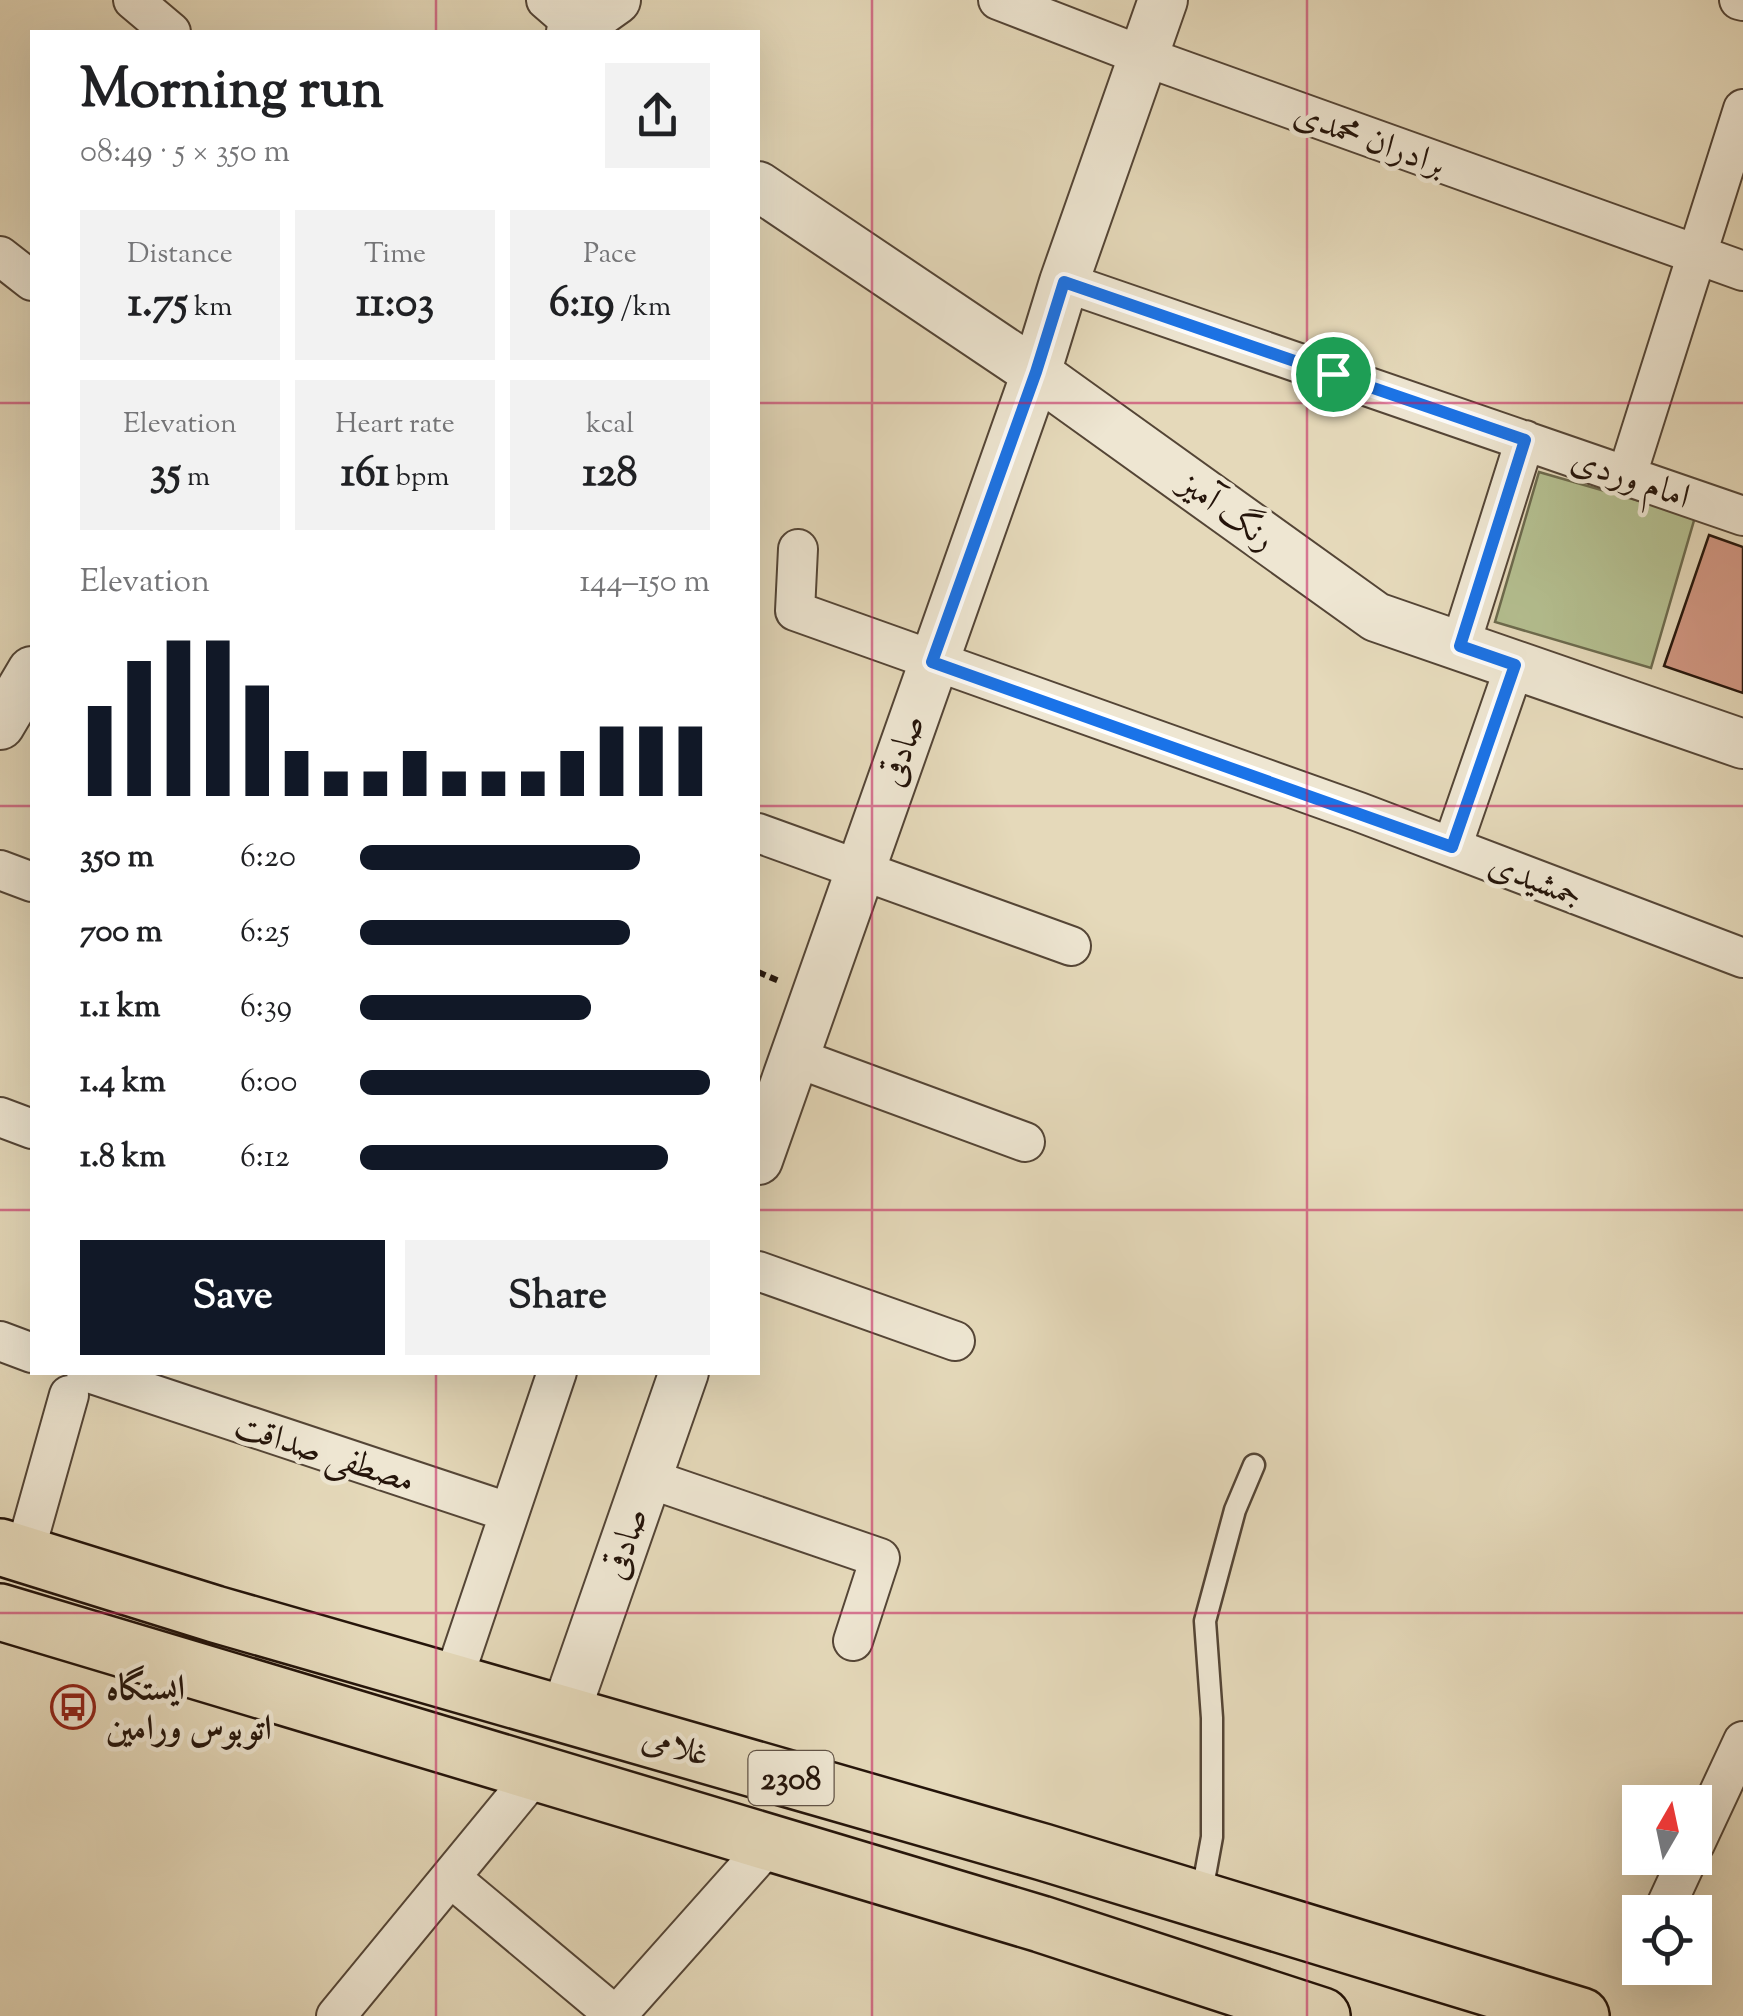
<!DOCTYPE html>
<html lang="en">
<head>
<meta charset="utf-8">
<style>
  :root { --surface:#fff; --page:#f2f2f2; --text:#202124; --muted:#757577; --accent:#111827 }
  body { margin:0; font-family:"Sorts Mill Goudy",Amiri,serif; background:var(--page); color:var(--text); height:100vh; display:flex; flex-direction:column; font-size:38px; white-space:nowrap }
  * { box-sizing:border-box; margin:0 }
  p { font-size:32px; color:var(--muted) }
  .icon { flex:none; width:55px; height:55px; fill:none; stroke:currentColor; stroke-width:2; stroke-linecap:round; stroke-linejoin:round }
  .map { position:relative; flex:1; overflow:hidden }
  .drawer { position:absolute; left:30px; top:30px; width:730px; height:1345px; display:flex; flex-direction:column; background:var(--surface); border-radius:0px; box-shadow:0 10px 40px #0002 }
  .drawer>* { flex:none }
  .needle { width:65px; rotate:9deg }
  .fabs { position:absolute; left:1622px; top:1785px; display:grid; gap:20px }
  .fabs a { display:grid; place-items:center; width:90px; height:90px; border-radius:0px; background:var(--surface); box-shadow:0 10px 40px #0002; font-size:50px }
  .pin { position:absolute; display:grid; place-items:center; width:85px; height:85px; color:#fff; margin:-42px; border:5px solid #fff; border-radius:50%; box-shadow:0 2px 10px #0007 }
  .round { display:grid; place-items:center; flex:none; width:105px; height:105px; border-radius:0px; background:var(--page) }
  .summary { display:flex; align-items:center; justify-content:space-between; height:170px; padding:0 50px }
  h1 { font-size:55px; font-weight:700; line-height:75px }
  .stats { display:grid; grid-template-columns:repeat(3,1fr); gap:15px; height:170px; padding:10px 50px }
  .stats div { display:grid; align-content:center; border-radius:0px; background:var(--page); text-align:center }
  .stats b { font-size:42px; font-weight:700 }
  .stats small { font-size:28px; font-weight:400 }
  .stats p { font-size:28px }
  .chart { height:280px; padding:20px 50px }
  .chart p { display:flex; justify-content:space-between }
  .chart svg { width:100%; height:180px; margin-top:10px; stroke:var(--accent); stroke-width:6 }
  .action { display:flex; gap:20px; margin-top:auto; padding:20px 50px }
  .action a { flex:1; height:115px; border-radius:0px; background:var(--accent); color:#fff; font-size:40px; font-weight:700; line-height:115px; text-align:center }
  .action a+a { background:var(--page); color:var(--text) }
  ul { padding:0 50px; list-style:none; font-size:32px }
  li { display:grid; grid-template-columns:160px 120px 1fr; align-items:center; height:75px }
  li i { height:25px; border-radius:12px; background:var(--accent) }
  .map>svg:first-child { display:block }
</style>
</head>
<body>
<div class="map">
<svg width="1743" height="2016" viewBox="0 0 1743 2016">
  <rect width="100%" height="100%" fill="#e5d9ba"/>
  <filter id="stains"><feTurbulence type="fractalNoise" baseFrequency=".002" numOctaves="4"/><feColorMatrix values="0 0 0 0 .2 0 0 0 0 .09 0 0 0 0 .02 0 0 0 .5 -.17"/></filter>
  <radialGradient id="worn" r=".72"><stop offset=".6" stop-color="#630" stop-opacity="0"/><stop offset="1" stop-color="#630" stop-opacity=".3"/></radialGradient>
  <path fill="#b4bf90" stroke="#6c6a4d" stroke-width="2.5" d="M1539 472 1695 517 1651 668 1495 622Z"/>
  <path fill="#d29783" stroke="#24140a" stroke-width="2.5" d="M1709 535 1743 547V693L1664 666Z"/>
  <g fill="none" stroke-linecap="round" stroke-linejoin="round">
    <g stroke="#544536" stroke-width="25">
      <path id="service" d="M1201 1897 1212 1837V1718L1205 1621 1235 1510 1254 1465"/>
    </g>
    <g stroke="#544536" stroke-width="42">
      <path id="minor" d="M133 0 171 32
        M546 0 576 26
        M998 0 1143 56 1743 271
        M1739 0 1743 1
        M0 256 32 281
        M1064 282 1743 516
        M1627 475 1743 109
        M798 549 795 611 1359 812 1743 958
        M1460 646 1525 440
        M758 833 1071 946
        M1452 847 1515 665
        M0 870 32 882
        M794 1057 1025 1142
        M0 1117 32 1129
        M758 1271 955 1341
        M0 1341 32 1353
        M86 1372 508 1512
        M647 1478 880 1558 853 1641
        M24 1555 69 1395
        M452 1683 557 1372
        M1695 1844 1743 1741
        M451 1878 616 2016
        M1663 1912 1688 1858
        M336 2016 536 1773
        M616 2016 771 1842"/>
    </g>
    <g stroke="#544536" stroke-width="52">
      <path id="tertiary" d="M571 32 616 0
        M758 186 1036 373 1376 617 1743 744
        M0 725 32 671
        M758 1160 1036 373 1064 282 1163 0
        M565 1713 684 1372"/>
    </g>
    <g stroke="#24140a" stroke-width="60">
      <path id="primary" d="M0 1547 215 1614 1043 1852 1581 2016
        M0 1612 1041 1924 1322 2016"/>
    </g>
    <path stroke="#24140a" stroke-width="6" stroke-dasharray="8 5" stroke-linecap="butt" d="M758 972 779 981"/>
    <use href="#service" stroke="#eee6d2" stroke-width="20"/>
    <use href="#minor" stroke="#eee6d2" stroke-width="38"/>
    <use href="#tertiary" stroke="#eee6d2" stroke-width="48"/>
    <use href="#primary" stroke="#e5d9ba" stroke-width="55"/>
  </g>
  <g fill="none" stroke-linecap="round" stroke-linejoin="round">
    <g stroke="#fff" stroke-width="20">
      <path id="route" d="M1064 282 1525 440 1460 646 1515 665 1452 847 932 662 1036 372Z"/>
    </g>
    <use href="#route" stroke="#1a73e8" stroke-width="12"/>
  </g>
  <path fill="none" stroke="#c2185b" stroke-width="2.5" stroke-opacity="0.55" d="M436 0V32M872 0V2016M1307 0V2016M0 403H32M758 403H1743M0 806H32M758 806H1743M0 1210H32M758 1210H1743M436 1372V2016M0 1613H1743"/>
  <defs>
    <g id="bus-ring" transform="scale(2.25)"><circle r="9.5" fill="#eee6d2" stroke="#8f2418" stroke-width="1.5"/><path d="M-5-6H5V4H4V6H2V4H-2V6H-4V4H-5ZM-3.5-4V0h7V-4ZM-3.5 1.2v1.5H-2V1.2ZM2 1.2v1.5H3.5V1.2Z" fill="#8f2418"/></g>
  </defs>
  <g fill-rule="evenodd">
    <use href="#bus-ring" x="73" y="1707"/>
  </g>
  <g text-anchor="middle" stroke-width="9" stroke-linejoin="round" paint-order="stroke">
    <rect fill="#eee6d2" stroke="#615346" stroke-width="2.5" x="748.5" y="1751" width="85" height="54" rx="8"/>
    <g font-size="32" font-weight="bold" fill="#24140a">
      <text x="791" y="1789">2308</text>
    </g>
    <g font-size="35" fill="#24140a" stroke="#eee6d2">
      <text transform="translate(1370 138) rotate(20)" y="12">برادران محمدی</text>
      <text transform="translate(1631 477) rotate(19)" y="12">امام وردی</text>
      <text transform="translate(1228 510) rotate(36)" y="12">رنگ آمیز</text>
      <text transform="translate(901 750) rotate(-71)" y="12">صادقی</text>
      <text transform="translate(1536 879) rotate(21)" y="12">جمشیدی</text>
      <text transform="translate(325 1452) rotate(18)" y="12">مصطفی صداقت</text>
      <text transform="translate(624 1543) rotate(-71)" y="12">صادقی</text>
      <text transform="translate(676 1745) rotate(16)" y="12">غلامی</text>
    </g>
    <g font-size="35" font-weight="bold" fill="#24140a" stroke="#eee6d2" text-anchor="start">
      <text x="106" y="1699">ایستگاه<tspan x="106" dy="40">اتوبوس ورامین</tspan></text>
    </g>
  </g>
  <rect width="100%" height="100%" filter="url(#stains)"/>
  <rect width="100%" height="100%" fill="url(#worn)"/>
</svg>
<div class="fabs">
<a><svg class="needle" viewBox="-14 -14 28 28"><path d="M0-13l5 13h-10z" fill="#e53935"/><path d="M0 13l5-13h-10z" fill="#757577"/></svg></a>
<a><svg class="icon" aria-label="locate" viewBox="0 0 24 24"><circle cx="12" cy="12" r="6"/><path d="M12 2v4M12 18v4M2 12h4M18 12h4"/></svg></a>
</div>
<div class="pin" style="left:1333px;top:374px;background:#1e9e55"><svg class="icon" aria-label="arrive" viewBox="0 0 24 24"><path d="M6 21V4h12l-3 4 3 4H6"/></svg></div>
<section class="drawer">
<div class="summary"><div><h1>Morning run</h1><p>08:49 · 5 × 350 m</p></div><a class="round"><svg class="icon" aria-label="share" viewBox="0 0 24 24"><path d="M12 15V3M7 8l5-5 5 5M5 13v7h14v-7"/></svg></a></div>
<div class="stats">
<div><p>Distance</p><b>1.75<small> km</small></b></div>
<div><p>Time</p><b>11:03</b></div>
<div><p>Pace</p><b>6:19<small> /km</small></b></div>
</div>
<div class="stats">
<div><p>Elevation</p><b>35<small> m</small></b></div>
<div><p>Heart rate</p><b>161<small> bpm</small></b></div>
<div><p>kcal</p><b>128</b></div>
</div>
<div class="chart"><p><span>Elevation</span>144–150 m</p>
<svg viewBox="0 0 160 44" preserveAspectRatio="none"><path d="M5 44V22M15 44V11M25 44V6M35 44V6M45 44V17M55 44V33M65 44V38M75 44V38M85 44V33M95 44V38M105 44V38M115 44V38M125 44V33M135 44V27M145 44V27M155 44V27"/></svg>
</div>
<ul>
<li><b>350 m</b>6:20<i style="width:80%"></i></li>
<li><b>700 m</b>6:25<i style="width:77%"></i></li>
<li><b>1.1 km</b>6:39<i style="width:66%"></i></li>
<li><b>1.4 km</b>6:00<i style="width:100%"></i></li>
<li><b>1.8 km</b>6:12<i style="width:88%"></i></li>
</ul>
<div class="action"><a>Save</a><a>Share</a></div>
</section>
</div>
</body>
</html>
